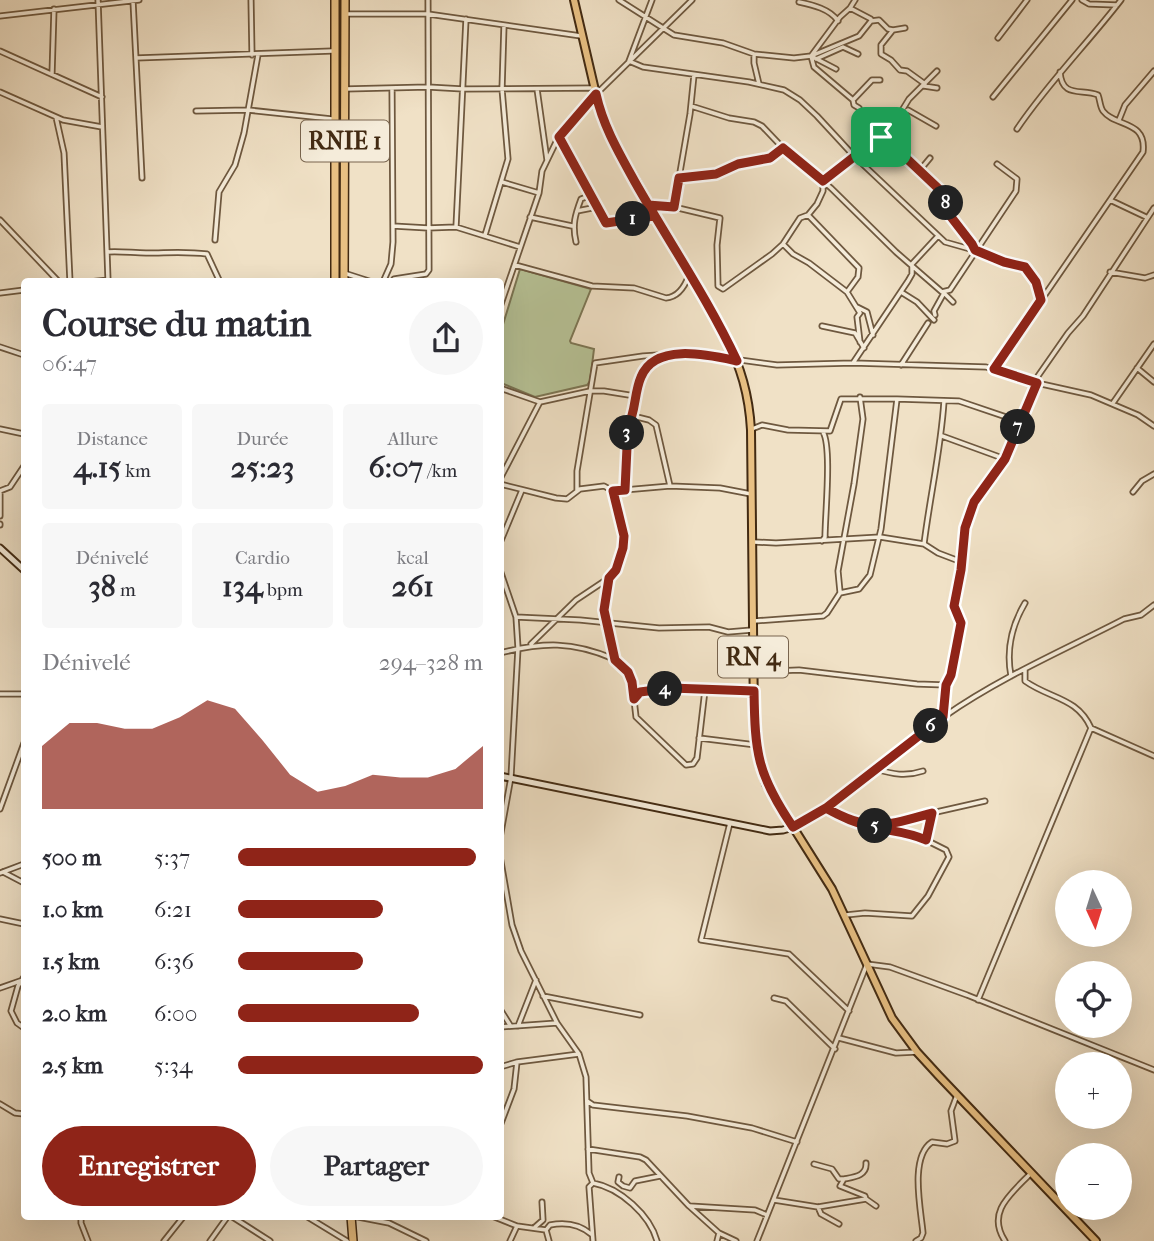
<!DOCTYPE html>
<html lang="fr">
<head>
<meta charset="utf-8">
<style>
  :root { --surface:#fff; --page:#f7f7f7; --text:#2b2b33; --muted:#7c7c81; --accent:#8f2418 }
  body { margin:0; font-family:"IM FELL French Canon",serif; background:var(--page); color:var(--text); height:100vh; display:flex; flex-direction:column; font-size:26px; white-space:nowrap }
  * { box-sizing:border-box; margin:0 }
  p { font-size:23px; color:var(--muted) }
  .icon { flex:none; width:38px; height:38px; fill:none; stroke:currentColor; stroke-width:2; stroke-linecap:round; stroke-linejoin:round }
  .map { position:relative; flex:1; overflow:hidden }
  .panel { position:absolute; left:21px; top:278px; width:483px; height:942px; display:flex; flex-direction:column; background:var(--surface); border-radius:7px; box-shadow:0 7px 28px #0002 }
  .panel>* { flex:none }
  .needle { width:46px; rotate:176deg }
  .tools { position:absolute; left:1055px; top:870px; display:grid; gap:14px }
  .tools a { display:grid; place-items:center; width:77px; height:77px; border-radius:50%; background:var(--surface); box-shadow:0 7px 28px #0002; font-size:35px }
  .pin { position:absolute; display:grid; place-items:center; width:60px; height:60px; color:#fff; margin:-30px; border-radius:14px; box-shadow:0 4px 10px #0006 }
  .km { position:absolute; width:35px; height:35px; margin:-18px; border-radius:50%; background:#222; color:#fff; font-size:19px; line-height:35px; text-align:center }
  .round { display:grid; place-items:center; flex:none; width:74px; height:74px; border-radius:37px; background:var(--page) }
  .headline { display:flex; align-items:center; justify-content:space-between; height:119px; padding:0 21px }
  h1 { font-size:38px; font-weight:800; line-height:52px }
  .metrics { display:grid; grid-template-columns:repeat(3,1fr); gap:10px; height:119px; padding:7px 21px }
  .metrics div { display:grid; align-content:center; border-radius:7px; background:var(--page); text-align:center }
  .metrics b { font-size:30px; font-weight:800 }
  .metrics small { font-size:19px; font-weight:400 }
  .metrics p { font-size:19px }
  .chart { height:196px; padding:14px 21px }
  .chart p { display:flex; justify-content:space-between }
  .chart svg { width:100%; height:126px; margin-top:7px; fill:var(--accent); opacity:.7 }
  .button { display:flex; gap:14px; margin-top:auto; padding:14px 21px }
  .button a { flex:1; height:80px; border-radius:42px; background:var(--accent); color:#fff; font-size:28px; font-weight:800; line-height:80px; text-align:center }
  .button a+a { background:var(--page); color:var(--text) }
  ul { padding:0 21px; list-style:none; font-size:23px }
  li { display:grid; grid-template-columns:112px 84px 1fr; align-items:center; height:52px }
  li i { height:18px; border-radius:9px; background:var(--accent) }
  .map>svg:first-child { display:block }
</style>
</head>
<body>
<div class="map">
<svg width="1154" height="1241" viewBox="0 0 1154 1241">
  <rect width="100%" height="100%" fill="#f0e1c6"/>
  <filter id="stains"><feTurbulence type="fractalNoise" baseFrequency=".00286" numOctaves="4"/><feColorMatrix values="0 0 0 0 .2 0 0 0 0 .09 0 0 0 0 .02 0 0 0 .5 -.17"/></filter>
  <radialGradient id="worn" r=".72"><stop offset=".6" stop-color="#630" stop-opacity="0"/><stop offset="1" stop-color="#630" stop-opacity=".3"/></radialGradient>
  <path fill="#b7c397" stroke="#7c7654" stroke-width="2" d="M520 269 591 289 570 341 571 343 594 349 590 381 587 385 535 397 501 383V331Z"/>
  <g fill="none" stroke-linecap="round" stroke-linejoin="round">
    <g stroke="#6e583f" stroke-width="7">
      <path id="street" d="M251 0 252 55
        M619 0 674 35 723 43 754 54 794 58 811 56 859 36 871 21
        M652 0 629 61 643 67 749 82 784 90 800 100 817 116 854 156 945 242 977 251 1004 263 1025 267 1036 282 1042 300
        M855 0 850 8 871 19V21L879 20 888 29 893 30 881 45V54L891 60 900 70 907 71 925 84
        M1082 0 1089 4 1117 5
        M133 1 142 178
        M799 2C813 5 830 9 838 21
        M345 14H428L581 36
        M0 16 139 0
        M893 30 905 28
        M998 38 1027 0
        M0 51 102 97
        M754 54V63L759 84
        M811 56 840 17 850 8
        M136 58 332 51
        M816 59 843 47 858 54
        M836 69 811 56 814 67 853 100 872 80H880
        M52 74 54 9
        M924 86 937 88
        M345 89 428 87 463 89 594 88
        M537 89 547 160
        M0 92 63 120 102 127
        M993 97 1072 0
        M853 100 854 105 859 108
        M691 106 729 118 754 122 762 126 783 148 831 188 896 252 942 292 950 290 1016 191 1017 179 997 164
        M196 111 248 110 332 119
        M901 112 909 99 937 71
        M56 117 64 153 70 282
        M1119 120 1125 105 1154 71
        M1017 129C1048 83 1087 44 1121 0
        M559 137 606 223 654 216
        M881 137 880 126 908 110 936 126
        M920 170 930 158
        M679 178 716 174 738 165 770 158 783 149
        M502 182 539 193
        M1110 200 1146 217
        M650 206 674 207 720 218 717 245 718 286 723 289 772 254 783 244 800 218 808 215 817 204 823 191V181L854 156 870 140 875 137 886 139 941 191 949 213 973 244 975 250
        M674 207 690 114 694 75
        M577 211 597 207
        M808 215 859 268 858 277 847 292 860 313 857 317 860 342
        M530 217 572 226
        M0 220 59 282
        M393 226 428 228 456 227 520 247
        M456 227 466 19
        M485 235 508 159 502 89 504 25
        M215 240 219 192 235 165 244 133 258 55
        M576 242C572 225 575 215 581 199L591 195
        M783 244 793 254 809 263 847 292
        M107 252C121 251 133 253 146 253 167 253 185 251 207 254L220 282
        M515 265 592 286 634 288 666 298C679 297 685 286 689 275
        M1110 272 1145 278 1154 275
        M344 273 372 282
        M89 282 108 280 98 0
        M383 282 391 264 393 242 392 89
        M392 282 394 279 426 274 429 270 428 0
        M901 292 917 302 934 320
        M0 293 24 290
        M500 307 539 193 542 171 557 140 583 107 692 0
        M857 307 867 312 873 335
        M935 315 934 311 944 293 953 302
        M822 326 855 333 864 348
        M0 347 24 355
        M664 356C638 375 635 384 633 416L649 420 656 425 670 486
        M853 363 908 281 912 274V264L938 236
        M901 365 928 323
        M1137 368 1154 382
        M994 369 1143 152C1147 120 1115 127 1103 111 1100 107 1100 100 1098 95 1082 88 1062 99 1060 72
        M500 388 540 402 590 391H604L635 396
        M1113 403 1154 344
        M0 429 24 434
        M752 429 762 425 788 430 830 431 841 399H897
        M942 436 1005 459
        M500 479 540 402
        M500 484 556 498 567 499 580 489 604 486 613 491 670 486 720 488 751 494
        M625 490 628 426 633 416
        M0 491 10 487 24 466
        M577 491V471L595 363 643 356 689 353 777 365 853 363 986 367 1037 383 1091 395 1138 415 1154 426
        M613 491 624 536 623 548 616 570 609 578 604 610 615 660 628 672 632 682 636 717 686 765 693 764 697 758 705 690
        M1133 492 1142 481 1154 474
        M0 516V491
        M0 524V525
        M822 541 825 537C825 516 832 447 823 432
        M754 542 776 543 880 537 924 544 938 553 959 561 961 570 954 606 961 623 951 675 946 686 943 717
        M500 543 522 490
        M924 544C930 496 941 449 944 401
        M961 562 965 528 974 502 1005 459 1038 376 1068 333 1083 316 1154 208
        M500 570 516 617 518 648 511 777 500 838
        M840 592 838 571 854 484 863 419 860 397
        M516 617 580 620 659 628 709 627 728 632 752 630
        M754 621 823 616 827 613 840 593 859 589 870 575 881 529 897 399 959 401 1021 422
        M531 644 576 600 609 578
        M500 653C543 642 572 641 614 659
        M1025 669V681C1050 699 1077 697 1091 728L1154 756
        M753 672 799 670 917 684 946 685
        M1011 676C1006 650 1012 625 1025 603
        M633 686 640 692 671 688 753 691
        M0 694H24
        M699 738 756 745
        M875 769C893 774 905 777 923 771
        M826 808 847 820 926 840
        M0 809 24 743
        M730 823 701 940 789 954 849 1011
        M793 827C849 798 893 751 945 716 1001 677 1064 650 1124 619L1141 615 1154 605
        M870 827 985 801
        M500 856 512 925 521 951 557 1023 579 1054 586 1077 589 1173 593 1183
        M3 872 24 883
        M0 873 24 864
        M846 915 865 913 912 916 928 896 949 857 946 850 926 840 932 813
        M0 919 24 924
        M24 977 18 986 11 1011 17 1023 24 1028
        M0 988 20 981
        M543 996 640 1015
        M774 998 786 1001 835 1049
        M978 1000 1091 728
        M500 1009 510 1025
        M518 1026 536 980
        M500 1027 557 1023
        M839 1038 896 1053 917 1052
        M500 1067 517 1062 579 1054
        M587 1101 593 1105 687 1116 752 1128 797 1142
        M0 1104 15 1113 24 1114
        M500 1126 514 1089 517 1062
        M588 1149 640 1157 646 1160 689 1206 719 1233 717 1241
        M814 1164 832 1169 839 1179H844
        M619 1177 618 1182 623 1186 630 1188 635 1181 660 1176
        M866 1199 865 1196 840 1186 844 1179C854 1177 867 1176 866 1163
        M774 1200 818 1207 866 1199 876 1206
        M690 1206 755 1210 767 1215
        M818 1207 821 1214 839 1224
        M81 1216V1223L88 1241
        M231 1216 270 1241
        M306 1216 347 1241
        M353 1216 389 1223 426 1241
        M492 1216 517 1226
        M535 1227 543 1220 542 1202
        M546 1230 550 1225C565 1222 579 1224 591 1234
        M719 1233 736 1241
        M164 1241 184 1216
        M210 1241 228 1216
        M510 1241 517 1226 546 1230 549 1241
        M593 1241 589 1187 593 1183C620 1188 650 1215 657 1241
        M757 1241 867 964 890 967 967 995 1154 1070
        M916 1241 921 1238 923 1233C921 1210 909 1157 932 1142L947 1144 955 1141 951 1111 957 1095
        M1005 1241C986 1212 1011 1194 1030 1174"/>
    </g>
    <g stroke="#422a12" stroke-width="9">
      <path id="secondary" d="M0 548 24 570
        M500 776 770 831 783 830 793 827"/>
    </g>
    <g stroke="#422a12" stroke-width="10">
      <path id="primary" d="M574 0 601 116 606 128 725 336C741 367 749 395 751 430L754 722 758 758 766 784 832 889 892 1018 917 1052 939 1076 1096 1241"/>
    </g>
    <g stroke="#422a12" stroke-width="10">
      <path id="highway" d="M335 282V0
        M344 282 345 0
        M351 1216 353 1241"/>
    </g>
    <use href="#street" stroke="#f5ecda" stroke-width="3.5"/>
    <use href="#secondary" stroke="#f5ecda" stroke-width="5"/>
    <use href="#primary" stroke="#e8c083" stroke-width="6"/>
    <use href="#highway" stroke="#e8c083" stroke-width="7"/>
  </g>
  <g fill="none" stroke-linecap="round" stroke-linejoin="round">
    <g stroke="#fff" stroke-width="14">
      <path id="route" d="M881 137 870 140 855 156 823 181 783 148 770 158 738 164 716 174 679 178 674 207 648 205 654 216 606 223 559 137 596 94C603 126 619 153 635 182 669 242 708 299 737 361 709 355 655 342 641 377 634 393 636 411 628 426L625 490 613 491 624 536 623 548 616 570 609 578 604 610 615 660 628 672 632 682 634 699 640 692 671 688 754 691C755 753 757 774 793 827L826 808C870 833 885 826 932 813L926 840C909 832 890 831 872 827 855 823 841 817 826 808L943 717 946 685 951 675 961 623 954 606 961 570 965 528 974 502 1005 459 1037 383 994 369 1041 300 1036 282 1025 267 1004 262 975 250 972 244 948 213 941 191 886 139 881 137"/>
    </g>
    <use href="#route" stroke="#8f2418" stroke-width="9"/>
  </g>
  <g text-anchor="middle" stroke-width="5" stroke-linejoin="round" paint-order="stroke">
    <g fill="#f5ecda" stroke="#78644e" stroke-width="2">
      <rect x="301" y="120.5" width="88" height="41" rx="5"/>
      <rect x="718" y="636.5" width="70" height="41" rx="5"/>
    </g>
    <g font-size="24" font-weight="bold" fill="#422a12">
      <text x="345" y="149">RNIE 1</text>
      <text x="753" y="665">RN 4</text>
    </g>
  </g>
  <rect width="100%" height="100%" filter="url(#stains)"/>
  <rect width="100%" height="100%" fill="url(#worn)"/>
</svg>
<div class="tools">
<a><svg class="needle" viewBox="-14 -14 28 28"><path d="M0-13l5 13h-10z" fill="#e53935"/><path d="M0 13l5-13h-10z" fill="#7c7c81"/></svg></a>
<a><svg class="icon" aria-label="locate" viewBox="0 0 24 24"><circle cx="12" cy="12" r="6"/><path d="M12 2v4M12 18v4M2 12h4M18 12h4"/></svg></a>
<a>+</a>
<a>−</a>
</div>
<div class="pin" style="left:881px;top:137px;background:#1e9e55"><svg class="icon" aria-label="arrive" viewBox="0 0 24 24"><path d="M6 21V4h12l-3 4 3 4H6"/></svg></div>
<b class="km" style="left:633px;top:219px">1</b>
<b class="km" style="left:627px;top:433px">3</b>
<b class="km" style="left:665px;top:689px">4</b>
<b class="km" style="left:875px;top:826px">5</b>
<b class="km" style="left:931px;top:726px">6</b>
<b class="km" style="left:1018px;top:427px">7</b>
<b class="km" style="left:946px;top:203px">8</b>
<section class="panel">
<div class="headline"><div><h1>Course du matin</h1><p>06:47</p></div><a class="round"><svg class="icon" aria-label="share" viewBox="0 0 24 24"><path d="M12 15V3M7 8l5-5 5 5M5 13v7h14v-7"/></svg></a></div>
<div class="metrics">
<div><p>Distance</p><b>4.15<small> km</small></b></div>
<div><p>Durée</p><b>25:23</b></div>
<div><p>Allure</p><b>6:07<small> /km</small></b></div>
</div>
<div class="metrics">
<div><p>Dénivelé</p><b>38<small> m</small></b></div>
<div><p>Cardio</p><b>134<small> bpm</small></b></div>
<div><p>kcal</p><b>261</b></div>
</div>
<div class="chart"><p><span>Dénivelé</span>294–328 m</p>
<svg viewBox="0 0 160 44" preserveAspectRatio="none"><path d="M0 44V22L10 14L20 14L30 16L40 16L50 12L60 6L70 9L80 20L90 32L100 38L110 36L120 32L130 33L140 33L150 30L160 22V44z"/></svg>
</div>
<ul>
<li><b>500 m</b>5:37<i style="width:97%"></i></li>
<li><b>1.0 km</b>6:21<i style="width:59%"></i></li>
<li><b>1.5 km</b>6:36<i style="width:51%"></i></li>
<li><b>2.0 km</b>6:00<i style="width:74%"></i></li>
<li><b>2.5 km</b>5:34<i style="width:100%"></i></li>
</ul>
<div class="button"><a>Enregistrer</a><a>Partager</a></div>
</section>
</div>
</body>
</html>
